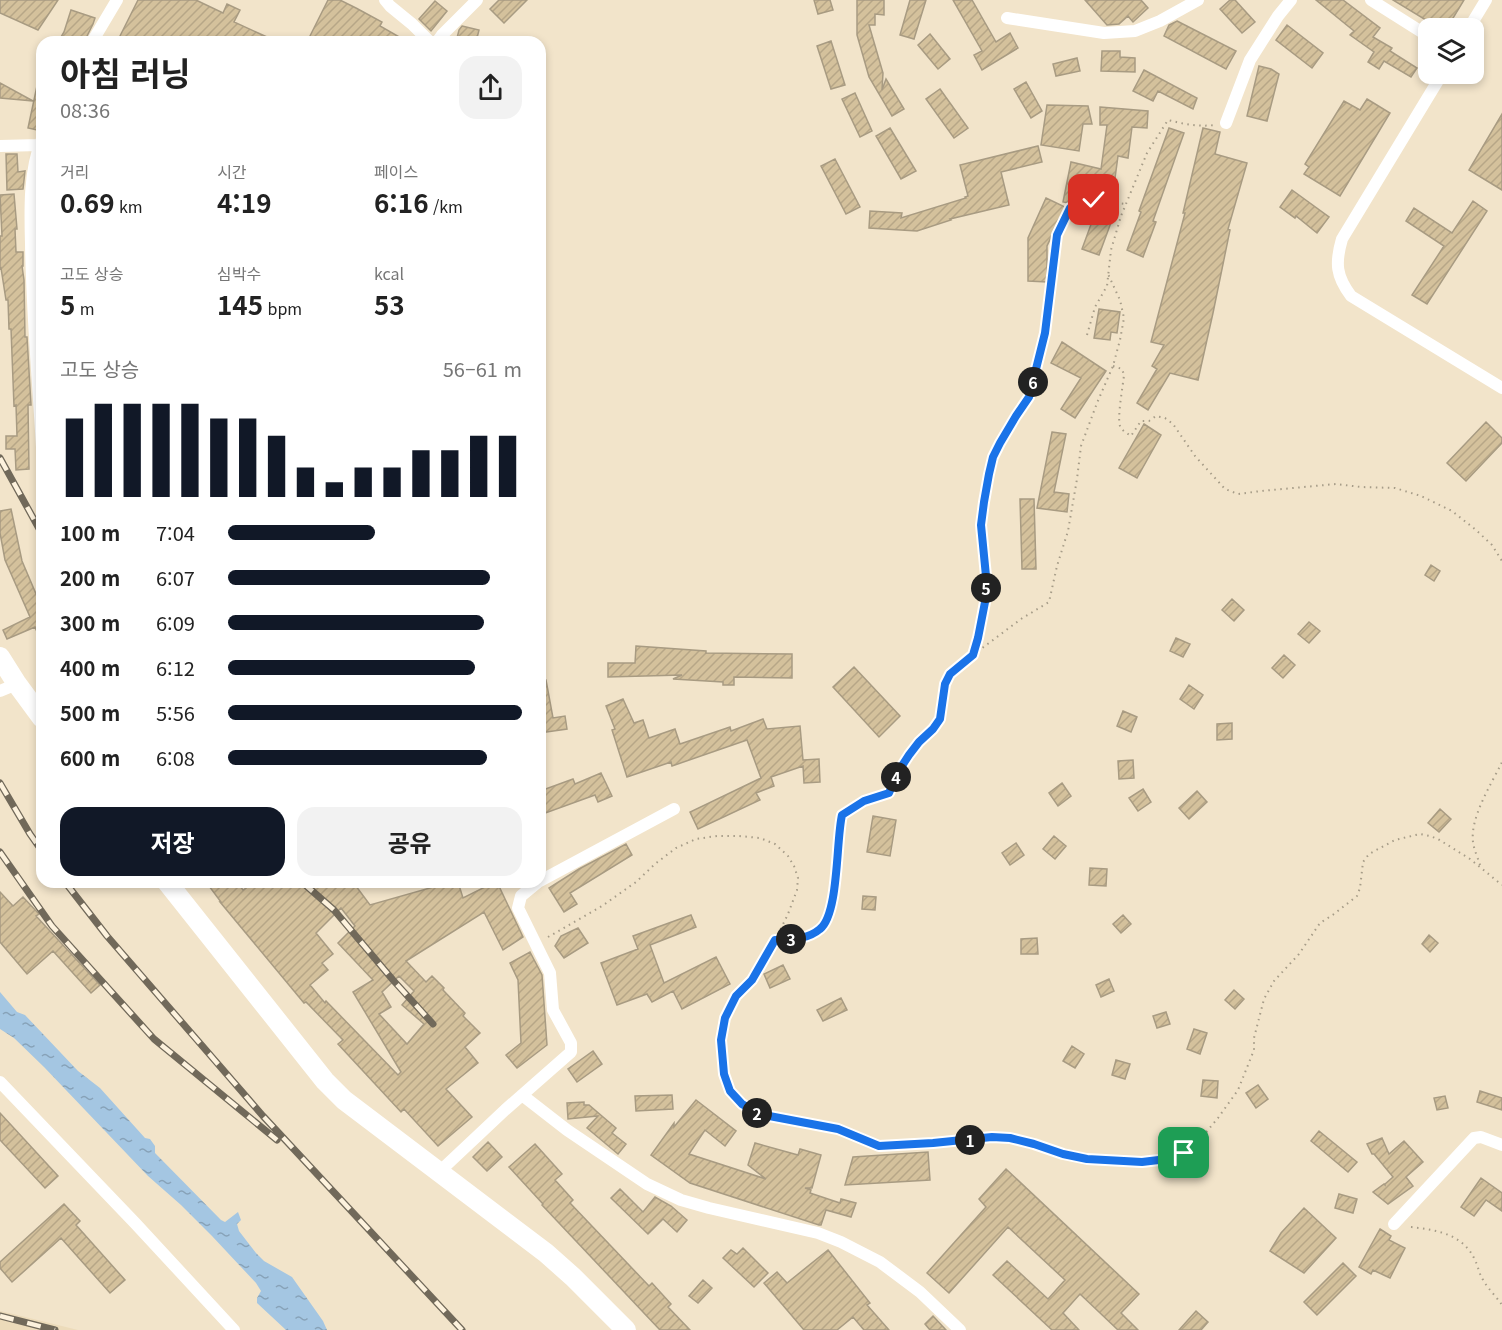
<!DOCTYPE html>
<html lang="ko">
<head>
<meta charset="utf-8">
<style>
  :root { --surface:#fff; --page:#f2f2f2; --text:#222; --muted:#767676; --accent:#111827 }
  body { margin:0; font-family:Georgia,"Noto Sans KR",serif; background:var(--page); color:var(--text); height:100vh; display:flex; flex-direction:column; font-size:22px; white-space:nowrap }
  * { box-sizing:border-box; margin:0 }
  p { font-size:20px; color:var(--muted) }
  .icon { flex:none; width:33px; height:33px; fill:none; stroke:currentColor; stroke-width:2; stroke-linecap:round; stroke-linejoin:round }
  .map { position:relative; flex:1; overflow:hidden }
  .sheet { position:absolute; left:36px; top:36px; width:510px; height:852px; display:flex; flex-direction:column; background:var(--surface); border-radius:18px; box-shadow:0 3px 9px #0003 }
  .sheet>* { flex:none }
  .controls { position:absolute; left:1418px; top:18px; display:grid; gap:12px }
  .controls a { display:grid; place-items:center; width:66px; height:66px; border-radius:12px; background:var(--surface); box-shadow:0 3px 9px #0003; font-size:30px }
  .pin { position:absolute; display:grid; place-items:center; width:51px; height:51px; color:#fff; margin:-26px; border-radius:12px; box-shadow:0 3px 9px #0006 }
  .km { position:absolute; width:30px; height:30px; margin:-15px; border-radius:50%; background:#222; color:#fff; font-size:16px; line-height:30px; text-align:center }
  .round { display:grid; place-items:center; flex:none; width:63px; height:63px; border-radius:18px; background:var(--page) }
  .headline { display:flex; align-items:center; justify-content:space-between; height:102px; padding:0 24px }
  h1 { font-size:33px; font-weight:700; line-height:45px }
  .figures { display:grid; grid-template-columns:repeat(3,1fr); gap:9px; height:102px; padding:6px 24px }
  .figures div { display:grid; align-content:center }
  .figures b { font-size:26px; font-weight:700 }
  .figures small { font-size:16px; font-weight:400 }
  .figures p { font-size:16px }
  .chart { height:168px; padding:12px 24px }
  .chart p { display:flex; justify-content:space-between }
  .chart svg { width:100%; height:108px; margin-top:6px; stroke:var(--accent); stroke-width:6 }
  .cta { display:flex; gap:12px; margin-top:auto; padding:12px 24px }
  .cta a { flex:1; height:69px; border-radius:18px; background:var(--accent); color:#fff; font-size:24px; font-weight:700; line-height:69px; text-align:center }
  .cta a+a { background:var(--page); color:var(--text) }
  ul { padding:0 24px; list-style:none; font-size:20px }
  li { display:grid; grid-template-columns:96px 72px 1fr; align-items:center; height:45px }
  li i { height:15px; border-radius:8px; background:var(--accent) }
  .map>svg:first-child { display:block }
</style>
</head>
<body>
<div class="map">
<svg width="1502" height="1330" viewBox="0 0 1502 1330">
  <defs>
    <pattern id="water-ripples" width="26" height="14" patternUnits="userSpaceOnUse" patternTransform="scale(1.5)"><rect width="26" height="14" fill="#a4c6e2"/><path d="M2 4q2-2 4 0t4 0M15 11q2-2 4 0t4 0" fill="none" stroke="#87a2b8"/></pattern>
    <pattern id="building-hatch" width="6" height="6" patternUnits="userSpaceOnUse" patternTransform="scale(1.5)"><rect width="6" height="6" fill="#d4c19c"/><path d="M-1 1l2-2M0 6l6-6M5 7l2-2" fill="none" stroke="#b7a687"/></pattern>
  </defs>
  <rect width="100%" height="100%" fill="#f2e4ca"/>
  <path fill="#ecdbba" d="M0 1311 13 1314 78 1330H0Z"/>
  <path fill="url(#water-ripples)" d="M0 992 17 1012 25 1015 78 1071 100 1088 145 1138 150 1139 155 1146V1153L221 1220 225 1222 238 1212 241 1220 237 1224 239 1231 256 1253 264 1261 292 1277 323 1321 327 1330H286L257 1303V1298L261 1291 256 1283 212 1236 181 1205 148 1176 44 1067 14 1038 0 1029Z"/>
  <path fill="url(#building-hatch)" stroke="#a89b82" stroke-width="1.5" fill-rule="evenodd" d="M0 0H58L38 30 0 13Z
    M138 0H196L223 13 227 4 240 10 234 22 278 42H117Z
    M328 0H340L356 8 382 22 380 26 408 42H307Z
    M499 0H527L504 23 490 9Z
    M814 0H830L833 10 818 14Z
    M857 0H884V15L875 14V25H869L883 73 882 90 886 79 904 109 892 116 869 77 857 35Z
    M910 0H926L914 39 900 35Z
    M953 0H972L996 42 1010 33 1018 48 982 70 974 55 982 51Z
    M1085 0H1141L1148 8 1133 22 1128 16 1119 24 1107 25Z
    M1230 0H1235L1255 22 1242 33 1220 9Z
    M1316 0H1343L1380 28 1373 37 1392 48 1390 51 1417 68 1411 77 1384 61 1379 69 1368 62 1374 52 1350 35 1354 31Z
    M1393 0H1464L1447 28H1439Z
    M435 1 447 11 431 31 419 19Z
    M71 10 95 18 93 24 84 42H58L64 32Z
    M1177 21 1236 51 1226 69 1164 36 1169 25Z
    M1287 25 1323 53 1312 68 1276 40Z
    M462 26 479 30 476 42H456L459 30Z
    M930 34 950 59 938 69 918 45Z
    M831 41 845 85 831 89 817 46Z
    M1102 51H1120V57L1135 58V72L1101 71Z
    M1077 58 1080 71 1056 76 1053 64Z
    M1259 66 1271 69 1279 74 1267 121 1247 116Z
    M1144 70 1197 98 1193 109 1158 91 1153 101 1133 91Z
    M1026 82 1042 111 1031 118 1014 89Z
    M0 83 33 101 0 98Z
    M37 86 42 87V131L28 128Z
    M940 89 968 128 954 138 926 99Z
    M855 93 872 131 860 137 842 99Z
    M1367 99 1390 113 1340 196 1304 174 1309 167 1305 164 1344 101 1360 110Z
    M1047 105 1088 106 1092 124H1083L1079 151 1041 145Z
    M1100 107 1148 111 1147 128 1132 127 1128 158 1118 156 1111 208 1116 209 1099 255 1082 249 1097 208 1063 202 1071 162 1101 169 1107 125H1100Z
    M1502 114V190L1469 170Z
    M890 128 916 171 901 179 876 136Z
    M1169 128 1184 133 1153 221 1156 222 1143 257 1127 250 1141 212 1139 211Z
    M1203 128 1220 132 1215 154 1247 163 1228 229 1230 230 1213 313 1198 380 1170 373 1148 410 1137 403 1157 369 1152 366 1164 345 1151 342 1185 213H1183Z
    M1038 146 1042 162 1001 172 1009 205 950 219 951 220 917 231 869 228 870 211 902 213 901 218 966 198 965 197 968 196 960 165Z
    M6 154H17L18 172 25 171 23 189 7 190Z
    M835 159 860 207 846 214 821 166Z
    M1292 190 1329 217 1317 233 1296 216 1295 218 1280 207Z
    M14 194 17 229H15L16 252H23V266H22L24 280 25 337H27L31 405H28L29 469 16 470 15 449H6V436H17L16 405 14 406 11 329H9L8 300H6L1 268 0 269V236H2L0 195Z
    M1046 198 1065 207 1047 246V282L1028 281V238Z
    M1473 201 1487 211 1427 304 1412 295 1444 246 1406 221 1414 208 1452 233Z
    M1099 309 1120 312 1117 333 1111 332 1110 340 1094 338Z
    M1062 342 1106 371 1075 418 1061 409 1081 378 1051 363Z
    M1486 422 1502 438V443L1466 481 1447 463Z
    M1144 424 1161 435 1137 478 1119 468Z
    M1052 432 1066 434 1054 492 1069 494 1067 512 1037 508Z
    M1020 499H1034L1036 569H1022Z
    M11 509 22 561 42 608V644L35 627 7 639 3 630 30 617 5 560 0 533V511Z
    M1431 565 1440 571 1434 581 1425 575Z
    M1232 599 1244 610 1234 621 1222 610Z
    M1309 622 1320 631 1309 643 1298 634Z
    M1176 638 1190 644 1183 657 1170 651Z
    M636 646 706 651V653L792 654V678L734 677V685H723V682L673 679 682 675 608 677V663H635Z
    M1284 655 1295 665 1283 678 1272 668Z
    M854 667 900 716 879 737 833 687Z
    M540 680H546L553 718 565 716 567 729 540 733Z
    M1189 685 1203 695 1194 709 1180 699Z
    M623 699 634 723 643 720 649 738 675 729 680 744 730 727 731 731 763 719 767 729 800 726 803 760 819 759 820 782 804 783 803 766 771 777 774 786 756 793 760 800 698 829 690 812 761 778 747 740 672 766 671 762 627 777 612 730 615 729 606 706Z
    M1123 711 1137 717 1131 732 1117 726Z
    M1232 723V739L1217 740V724Z
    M1133 760 1134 778 1119 779 1118 761Z
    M601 773 612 796 598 802 595 795 540 815V791L573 779 575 784Z
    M1062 783 1071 796 1058 806 1049 793Z
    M1143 789 1151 802 1138 811 1129 798Z
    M1197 791 1207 802 1189 819 1179 808Z
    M1440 809 1451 819 1439 832 1428 823Z
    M873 816 896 820 890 856 867 852Z
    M1054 836 1066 846 1055 859 1043 849Z
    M1016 843 1024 855 1010 865 1002 853Z
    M626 844 632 855 570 893 577 904 564 912 549 888 579 869Z
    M1090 868 1107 869 1106 886 1089 885Z
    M206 882H237L243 890 255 882H353L370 905 451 882H458L463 898 495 882H497L523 937 503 950 484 912 406 961 426 982 432 976 444 988 443 990 465 1013 463 1016 480 1033 465 1047 478 1063 446 1089 472 1117 438 1146 404 1109 401 1112 338 1044 343 1040 306 1002 304 1003 220 902H221ZM341 908 355 926 338 943 373 980 353 992 401 1072 398 1075 326 1001 325 1003 310 985 328 970 322 963 333 954 316 933ZM399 976 414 991 402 1005 424 1024 407 1044 379 1014 391 1007 382 992Z
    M0 892 13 906 23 897 39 914 36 916 100 985 91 993 53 951 27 974 0 942Z
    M863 896 876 897 875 910 862 909Z
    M691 915 696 927 650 945 664 983 716 957 730 984 682 1009 673 991 652 1002 647 994 617 1005 601 963 638 949 633 936Z
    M1123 915 1131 924 1121 933 1113 924Z
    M578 928 588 943 564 958 555 946 561 936Z
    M1429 935 1438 943 1430 952 1422 944Z
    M1037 938 1038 954H1021V939Z
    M530 952 542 975 547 1045 517 1068 506 1055 521 1043 518 980 510 963Z
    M783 965 790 979 770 988 764 974Z
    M1109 979 1114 991 1101 997 1096 985Z
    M1234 990 1244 999 1235 1009 1225 1000Z
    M841 998 847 1010 823 1021 817 1010Z
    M1166 1012 1170 1024 1157 1028 1153 1016Z
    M1194 1029 1207 1033 1200 1054 1187 1049Z
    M1072 1046 1084 1054 1075 1068 1063 1061Z
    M593 1051 602 1064 577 1082 568 1069Z
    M1116 1060 1130 1064 1125 1079 1112 1075Z
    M1203 1080 1218 1081 1217 1098 1201 1096Z
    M1258 1085 1268 1099 1256 1108 1246 1093Z
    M1480 1091 1502 1098V1110L1477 1102Z
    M672 1095 673 1109 636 1111 635 1096Z
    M1445 1096 1448 1108 1437 1110 1434 1098Z
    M696 1100 736 1131 725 1146 705 1130 689 1154 766 1179 748 1165 755 1143 798 1155 800 1149 821 1155 812 1188H805L811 1190 810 1193 840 1203 841 1199 856 1203 851 1217 826 1210 821 1225H819L690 1183 651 1155 674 1123V1127Z
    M584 1102V1105H589L616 1128 612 1133 626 1144 618 1154 587 1128 598 1116 568 1119 567 1103Z
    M0 1113 58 1176 45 1188 0 1140Z
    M1319 1131 1357 1162 1348 1172 1311 1141Z
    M1382 1138 1389 1154 1404 1141 1423 1162 1406 1177 1413 1186 1388 1204 1373 1192 1384 1184 1385 1185V1184L1393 1177 1374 1154H1372L1367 1144Z
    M488 1142 502 1157 487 1171 473 1157Z
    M535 1144 562 1174 555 1180 573 1200 570 1203 649 1286 652 1283 671 1304 668 1307 690 1330H660L542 1205 543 1204 509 1167Z
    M928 1152 930 1180 845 1185 853 1157Z
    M1006 1169 1139 1294 1121 1313 1138 1330H1118L1080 1294 1063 1313 1079 1330H1052L993 1275 1007 1261 1048 1299 1065 1280 1008 1227 949 1293 927 1273 986 1207 979 1199Z
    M1481 1178 1502 1193V1211L1486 1200 1474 1216 1461 1207Z
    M620 1189 643 1212 655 1197 671 1206 687 1220 677 1232 663 1219 648 1234 611 1198Z
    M1339 1194 1357 1199 1353 1213 1335 1208Z
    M64 1204 80 1221 76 1225 125 1280 110 1293 61 1238 12 1282 0 1268V1262Z
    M1304 1208 1336 1238 1304 1273 1270 1251 1281 1233Z
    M1380 1229 1391 1236 1389 1240 1405 1248 1390 1278 1373 1270 1371 1274 1359 1267Z
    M743 1248 768 1273 754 1287 723 1258 731 1250 737 1254Z
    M828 1250 870 1303 867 1305 889 1330H864L853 1317 837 1330H804L764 1283 777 1272 787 1283Z
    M1343 1263 1356 1276 1317 1315 1304 1302Z
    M703 1280 712 1288 698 1303 689 1296Z
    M1196 1311 1208 1322 1201 1330H1179Z
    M933 1316 946 1330H930L925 1324Z"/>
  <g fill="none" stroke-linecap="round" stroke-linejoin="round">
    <path stroke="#a69c88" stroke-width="2" stroke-dasharray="1.5 4.5" stroke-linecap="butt" d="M1087 335 1095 307 1107 286 1111 250 1121 216 1147 153 1168 120C1184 124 1198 127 1215 125
      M1113 366 1122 369 1124 375C1123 385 1117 418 1120 426 1122 431 1127 433 1131 436L1141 421H1149L1156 416 1165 418 1173 424 1195 456 1225 489 1238 494 1261 491 1336 484 1361 487 1395 488 1421 496 1452 511 1476 530 1492 545 1502 561
      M973 655 1021 619 1049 602 1057 566 1068 531 1077 479 1081 446 1097 403 1113 366 1120 340 1124 318 1120 300 1108 274
      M1480 865C1478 858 1474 850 1473 842 1470 817 1491 785 1502 762
      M548 937 602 906 636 882 655 864 676 848 696 839 717 836H739L760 838 775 844 788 856 794 866 798 878 797 890 788 914 771 949 752 979 736 996 725 1018 721 1040 724 1074 730 1091 742 1104 759 1114 838 1129 879 1146 933 1143 992 1137 1010 1138 1034 1144 1063 1154 1087 1159 1142 1162 1167 1159 1184 1153 1197 1143 1218 1118 1238 1090 1254 1050V1038L1264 999 1274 981 1299 954 1320 923 1334 914 1357 896 1360 888 1363 862 1369 854 1395 840 1420 834 1430 836 1438 839 1470 859 1502 885
      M775 940C791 939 807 940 820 929 838 914 836 840 842 815L864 801 889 793 894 784 898 772 909 755 919 742 933 729 940 719 945 684 950 674 973 655 978 638 986 596V576L981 525 984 502 989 474 993 457 1000 443 1016 416 1029 397 1045 333 1057 235 1070 208 1086 209 1094 200 1126 204
      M1411 1227C1437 1230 1463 1234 1475 1260 1478 1266 1479 1273 1482 1278 1487 1288 1496 1296 1502 1305"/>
    <path stroke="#fff" stroke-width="12" d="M385 0 390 6 412 24 430 42
      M1371 0 1428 36
      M1007 18 1104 33 1135 31 1160 21 1198 0
      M1469 28 1486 0
      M92 42 117 0
      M437 42 442 35 477 0
      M1442 74 1342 239C1335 263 1336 276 1351 296L1502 388
      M1226 123 1250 60 1278 16 1291 0
      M42 139C29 170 30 210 31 244 32 311 38 379 42 447
      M0 146 39 145
      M0 691 17 684
      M540 881 674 809
      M0 1082 135 1223 234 1330
      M522 1095 567 1130 647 1184 681 1200 709 1208 818 1233 841 1242 880 1262 920 1292 960 1330
      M438 1173 505 1110 571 1052V1043L553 1010 550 973 518 908 521 896 538 882
      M1394 1224 1474 1138 1481 1137 1502 1145"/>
    <path stroke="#fff" stroke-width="20" d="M0 657 17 684 42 718
      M167 882 325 1081 344 1100 546 1253 573 1277 626 1330"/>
    <g stroke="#71695a" stroke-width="7">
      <path id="rail" d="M0 458 42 534
        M0 783 30 834 42 851
        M0 852 52 926 154 1039 277 1140
        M65 882 107 936 263 1116 462 1330
        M302 882 334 910 393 980 433 1024
        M0 1316 55 1330"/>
    </g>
    <use href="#rail" stroke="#fdf2dd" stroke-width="4.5" stroke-dasharray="14" stroke-linecap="butt"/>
  </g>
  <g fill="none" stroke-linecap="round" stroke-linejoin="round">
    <g stroke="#fff" stroke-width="12">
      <path id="route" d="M1094 200 1086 209 1070 208 1057 235 1045 333 1029 397 1016 416 1000 443 993 457 989 474 984 502 981 525 986 576V597L978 638 973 655 950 674 945 684 940 719 933 729 919 742 909 755 898 772 889 793 864 801 842 815C836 840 839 914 820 929 807 940 791 939 775 940L752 980 736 996 725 1018 721 1040 724 1074 730 1091 742 1104 759 1114 838 1129 879 1146 933 1143 992 1137 1010 1138 1034 1144 1063 1154 1087 1159 1142 1162 1167 1159 1184 1153"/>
    </g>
    <use href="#route" stroke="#1a73e8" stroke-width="8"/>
  </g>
</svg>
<div class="controls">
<a><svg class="icon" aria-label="layers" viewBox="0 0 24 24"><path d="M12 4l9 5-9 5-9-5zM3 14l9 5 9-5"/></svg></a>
</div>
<div class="pin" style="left:1184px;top:1153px;background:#1e9e55"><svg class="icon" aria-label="arrive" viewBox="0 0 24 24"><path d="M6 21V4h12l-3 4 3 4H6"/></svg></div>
<div class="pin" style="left:1094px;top:200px;background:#d93025"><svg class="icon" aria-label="check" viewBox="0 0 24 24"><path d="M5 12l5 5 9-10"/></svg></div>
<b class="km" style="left:970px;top:1140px">1</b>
<b class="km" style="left:757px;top:1113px">2</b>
<b class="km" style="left:791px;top:939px">3</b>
<b class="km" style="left:896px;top:777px">4</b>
<b class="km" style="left:986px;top:588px">5</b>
<b class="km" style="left:1033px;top:382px">6</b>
<section class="sheet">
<div class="headline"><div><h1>아침 러닝</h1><p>08:36</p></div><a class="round"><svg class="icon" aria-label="share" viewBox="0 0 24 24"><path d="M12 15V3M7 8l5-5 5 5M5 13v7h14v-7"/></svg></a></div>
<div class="figures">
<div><p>거리</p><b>0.69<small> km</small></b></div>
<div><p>시간</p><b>4:19</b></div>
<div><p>페이스</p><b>6:16<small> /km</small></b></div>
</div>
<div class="figures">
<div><p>고도 상승</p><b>5<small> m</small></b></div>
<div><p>심박수</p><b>145<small> bpm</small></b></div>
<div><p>kcal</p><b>53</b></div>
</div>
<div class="chart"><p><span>고도 상승</span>56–61 m</p>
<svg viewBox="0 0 160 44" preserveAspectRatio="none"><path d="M5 44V12M15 44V6M25 44V6M35 44V6M45 44V6M55 44V12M65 44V12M75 44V19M85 44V32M95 44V38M105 44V32M115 44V32M125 44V25M135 44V25M145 44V19M155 44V19"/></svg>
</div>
<ul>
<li><b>100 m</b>7:04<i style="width:50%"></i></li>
<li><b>200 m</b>6:07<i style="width:89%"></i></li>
<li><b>300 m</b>6:09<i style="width:87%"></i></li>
<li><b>400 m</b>6:12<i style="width:84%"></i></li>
<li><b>500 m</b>5:56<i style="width:100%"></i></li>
<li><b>600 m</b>6:08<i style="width:88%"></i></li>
</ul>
<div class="cta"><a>저장</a><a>공유</a></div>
</section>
</div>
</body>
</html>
